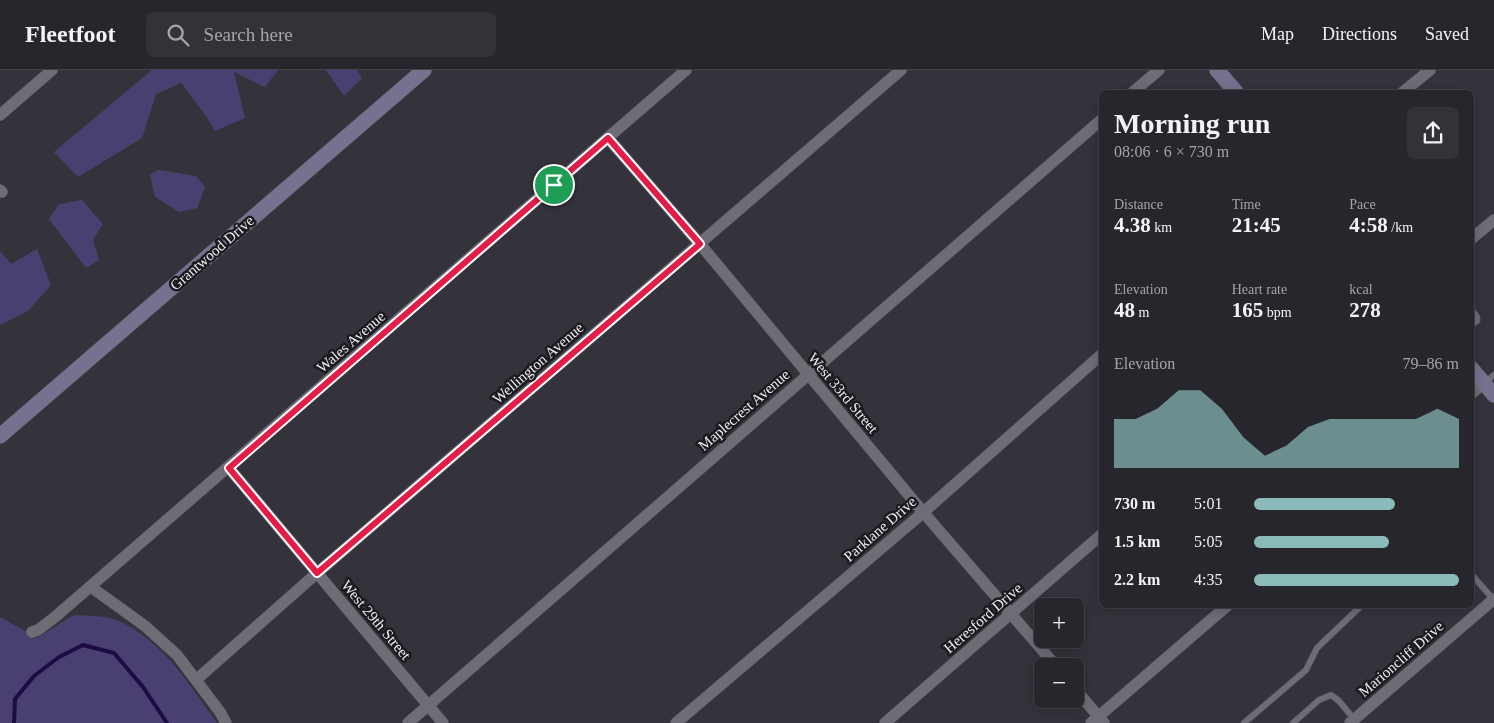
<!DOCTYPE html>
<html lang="en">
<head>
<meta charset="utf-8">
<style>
  :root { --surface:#27262c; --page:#333238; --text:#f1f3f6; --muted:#a4a5a9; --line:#434348; --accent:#8bbbb9 }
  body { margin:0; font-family:"Times New Roman",serif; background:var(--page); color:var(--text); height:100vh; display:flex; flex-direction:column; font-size:19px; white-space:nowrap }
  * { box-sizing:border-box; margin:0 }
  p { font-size:16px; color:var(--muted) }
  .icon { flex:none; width:28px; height:28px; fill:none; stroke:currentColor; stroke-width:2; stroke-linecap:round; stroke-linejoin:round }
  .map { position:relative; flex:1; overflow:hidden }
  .panel { position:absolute; left:1099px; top:20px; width:375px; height:518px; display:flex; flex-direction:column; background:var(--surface); border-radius:8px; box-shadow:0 2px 12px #0003,0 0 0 1px var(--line) }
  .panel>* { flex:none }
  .fabs { position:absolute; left:1034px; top:528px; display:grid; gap:10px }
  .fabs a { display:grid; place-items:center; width:50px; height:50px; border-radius:8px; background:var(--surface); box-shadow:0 2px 12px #0003,0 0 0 1px var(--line); font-size:25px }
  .pin { position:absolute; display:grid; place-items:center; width:42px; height:42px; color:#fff; margin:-21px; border:2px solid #fff; border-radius:50%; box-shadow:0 1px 5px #0007 }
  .round { display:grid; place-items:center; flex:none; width:52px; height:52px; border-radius:8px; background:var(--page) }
  .headline { display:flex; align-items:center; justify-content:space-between; height:85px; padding:0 15px }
  h1 { font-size:28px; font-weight:700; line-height:38px }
  .metrics { display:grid; grid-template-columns:repeat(3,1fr); gap:8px; height:85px; padding:5px 15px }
  .metrics div { display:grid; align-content:center }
  .metrics b { font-size:21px; font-weight:700 }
  .metrics small { font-size:14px; font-weight:400 }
  .metrics p { font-size:14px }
  .chart { height:140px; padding:10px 15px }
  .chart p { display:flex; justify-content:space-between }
  .chart svg { width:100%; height:90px; margin-top:5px; fill:var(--accent); opacity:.7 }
  ul { padding:0 15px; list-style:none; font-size:16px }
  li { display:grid; grid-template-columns:80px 60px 1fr; align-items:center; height:38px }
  li i { height:12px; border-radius:6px; background:var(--accent) }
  header { display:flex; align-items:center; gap:30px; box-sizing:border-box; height:70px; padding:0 25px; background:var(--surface); border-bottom:1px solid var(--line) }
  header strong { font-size:24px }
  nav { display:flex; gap:28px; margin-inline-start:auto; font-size:18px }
  .search { width:350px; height:45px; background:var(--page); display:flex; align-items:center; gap:12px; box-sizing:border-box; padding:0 18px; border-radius:8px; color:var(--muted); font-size:19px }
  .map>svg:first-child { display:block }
</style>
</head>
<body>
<header>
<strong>Fleetfoot</strong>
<div class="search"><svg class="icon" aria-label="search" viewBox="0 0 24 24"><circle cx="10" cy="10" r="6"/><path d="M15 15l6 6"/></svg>Search here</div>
<nav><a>Map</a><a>Directions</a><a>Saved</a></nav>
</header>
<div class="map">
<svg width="1494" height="653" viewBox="0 0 1494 653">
  <rect width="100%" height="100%" fill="#34333b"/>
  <path fill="#494071" d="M152 0H278L265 17 234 2 245 48 215 61 206 46 181 13 156 24 142 68 78 107 54 82Z
    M326 0H357L362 8 344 26Z
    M158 100 196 106 205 117 197 138 179 142 155 127 150 105Z
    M82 130 103 154 93 170 99 190 86 198 49 149 59 134Z
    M37 179 51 215 28 241 0 255V181L11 194Z
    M74 545C87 546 104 545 116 550 162 569 189 614 217 653H0V547L37 568Z"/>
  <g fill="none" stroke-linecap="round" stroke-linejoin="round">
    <path stroke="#1d0b44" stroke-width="4" d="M14 653 15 629 34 606 59 587 83 575 114 583 143 617 167 653"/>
    <g stroke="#525258" stroke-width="7">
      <path id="lane" d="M1471 239 1477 247V251L1471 255
        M1484 313 1494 305
        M1471 504 1494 530
        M1244 653 1306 600 1317 578 1362 535
        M1293 653 1319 630 1331 625 1339 631 1354 649"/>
    </g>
    <g stroke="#525258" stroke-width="12">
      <path id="street" d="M1133 22 1159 0
        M1403 22 1430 0
        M0 45 52 0
        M608 68 700 174 923 442 1056 596
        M0 120 2 122
        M1471 169 1494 150
        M1471 324 1484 313
        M229 398 443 653
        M91 517 145 556 177 585 220 642 226 653
        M32 562 38 560 55 547 686 0
        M196 610 317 503 901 0
        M1075 619 1104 653
        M408 653 1101 50
        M676 653 918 447 1101 285
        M885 653 1101 465
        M1091 653 1228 535
        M1350 653 1494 529"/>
    </g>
    <g stroke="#525258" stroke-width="16">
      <path id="secondary" d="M1217 0 1236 22
        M1471 298 1494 325
        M0 366 424 0"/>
    </g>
    <use href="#lane" stroke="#6e6d76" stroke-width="5.5"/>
    <use href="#street" stroke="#6e6d76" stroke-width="11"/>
    <use href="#secondary" stroke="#76718f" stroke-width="15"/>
  </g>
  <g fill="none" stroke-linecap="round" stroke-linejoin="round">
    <g stroke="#fff" stroke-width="10">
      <path id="route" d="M608 68 700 174 317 503 229 398Z"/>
    </g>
    <use href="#route" stroke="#e11d48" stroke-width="6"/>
  </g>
  <g text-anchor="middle" stroke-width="5" stroke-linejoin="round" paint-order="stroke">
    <g font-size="15" fill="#ededf2" stroke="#1b1b1f">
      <text transform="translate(212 183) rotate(-41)" y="5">Grantwood Drive</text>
      <text transform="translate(351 272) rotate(-41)" y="5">Wales Avenue</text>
      <text transform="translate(538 293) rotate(-41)" y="5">Wellington Avenue</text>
      <text transform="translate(843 323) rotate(50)" y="5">West 33rd Street</text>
      <text transform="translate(744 340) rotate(-41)" y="5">Maplecrest Avenue</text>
      <text transform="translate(880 459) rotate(-41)" y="5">Parklane Drive</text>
      <text transform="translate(983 548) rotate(-41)" y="5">Heresford Drive</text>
      <text transform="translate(376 550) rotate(50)" y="5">West 29th Street</text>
      <text transform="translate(1401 589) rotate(-41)" y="5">Marioncliff Drive</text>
    </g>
  </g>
</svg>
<div class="fabs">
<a>+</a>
<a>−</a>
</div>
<div class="pin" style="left:554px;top:115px;background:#1e9e55"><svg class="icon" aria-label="arrive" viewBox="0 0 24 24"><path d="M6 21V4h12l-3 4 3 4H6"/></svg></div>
<section class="panel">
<div class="headline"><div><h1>Morning run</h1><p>08:06 · 6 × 730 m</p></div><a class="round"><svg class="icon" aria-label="share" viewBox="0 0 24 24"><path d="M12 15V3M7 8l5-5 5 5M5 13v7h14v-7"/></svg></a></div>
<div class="metrics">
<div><p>Distance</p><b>4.38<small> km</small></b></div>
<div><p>Time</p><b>21:45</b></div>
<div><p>Pace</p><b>4:58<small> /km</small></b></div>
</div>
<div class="metrics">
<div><p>Elevation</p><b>48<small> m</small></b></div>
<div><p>Heart rate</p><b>165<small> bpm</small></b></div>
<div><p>kcal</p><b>278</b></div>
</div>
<div class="chart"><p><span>Elevation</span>79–86 m</p>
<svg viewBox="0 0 160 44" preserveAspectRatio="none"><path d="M0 44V20L10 20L20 15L30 6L40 6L50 15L60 29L70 38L80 33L90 24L100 20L110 20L120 20L130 20L140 20L150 15L160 20V44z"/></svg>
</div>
<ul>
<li><b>730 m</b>5:01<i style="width:69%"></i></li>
<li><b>1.5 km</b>5:05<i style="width:66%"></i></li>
<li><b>2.2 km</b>4:35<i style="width:100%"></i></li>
</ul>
</section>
</div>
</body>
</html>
